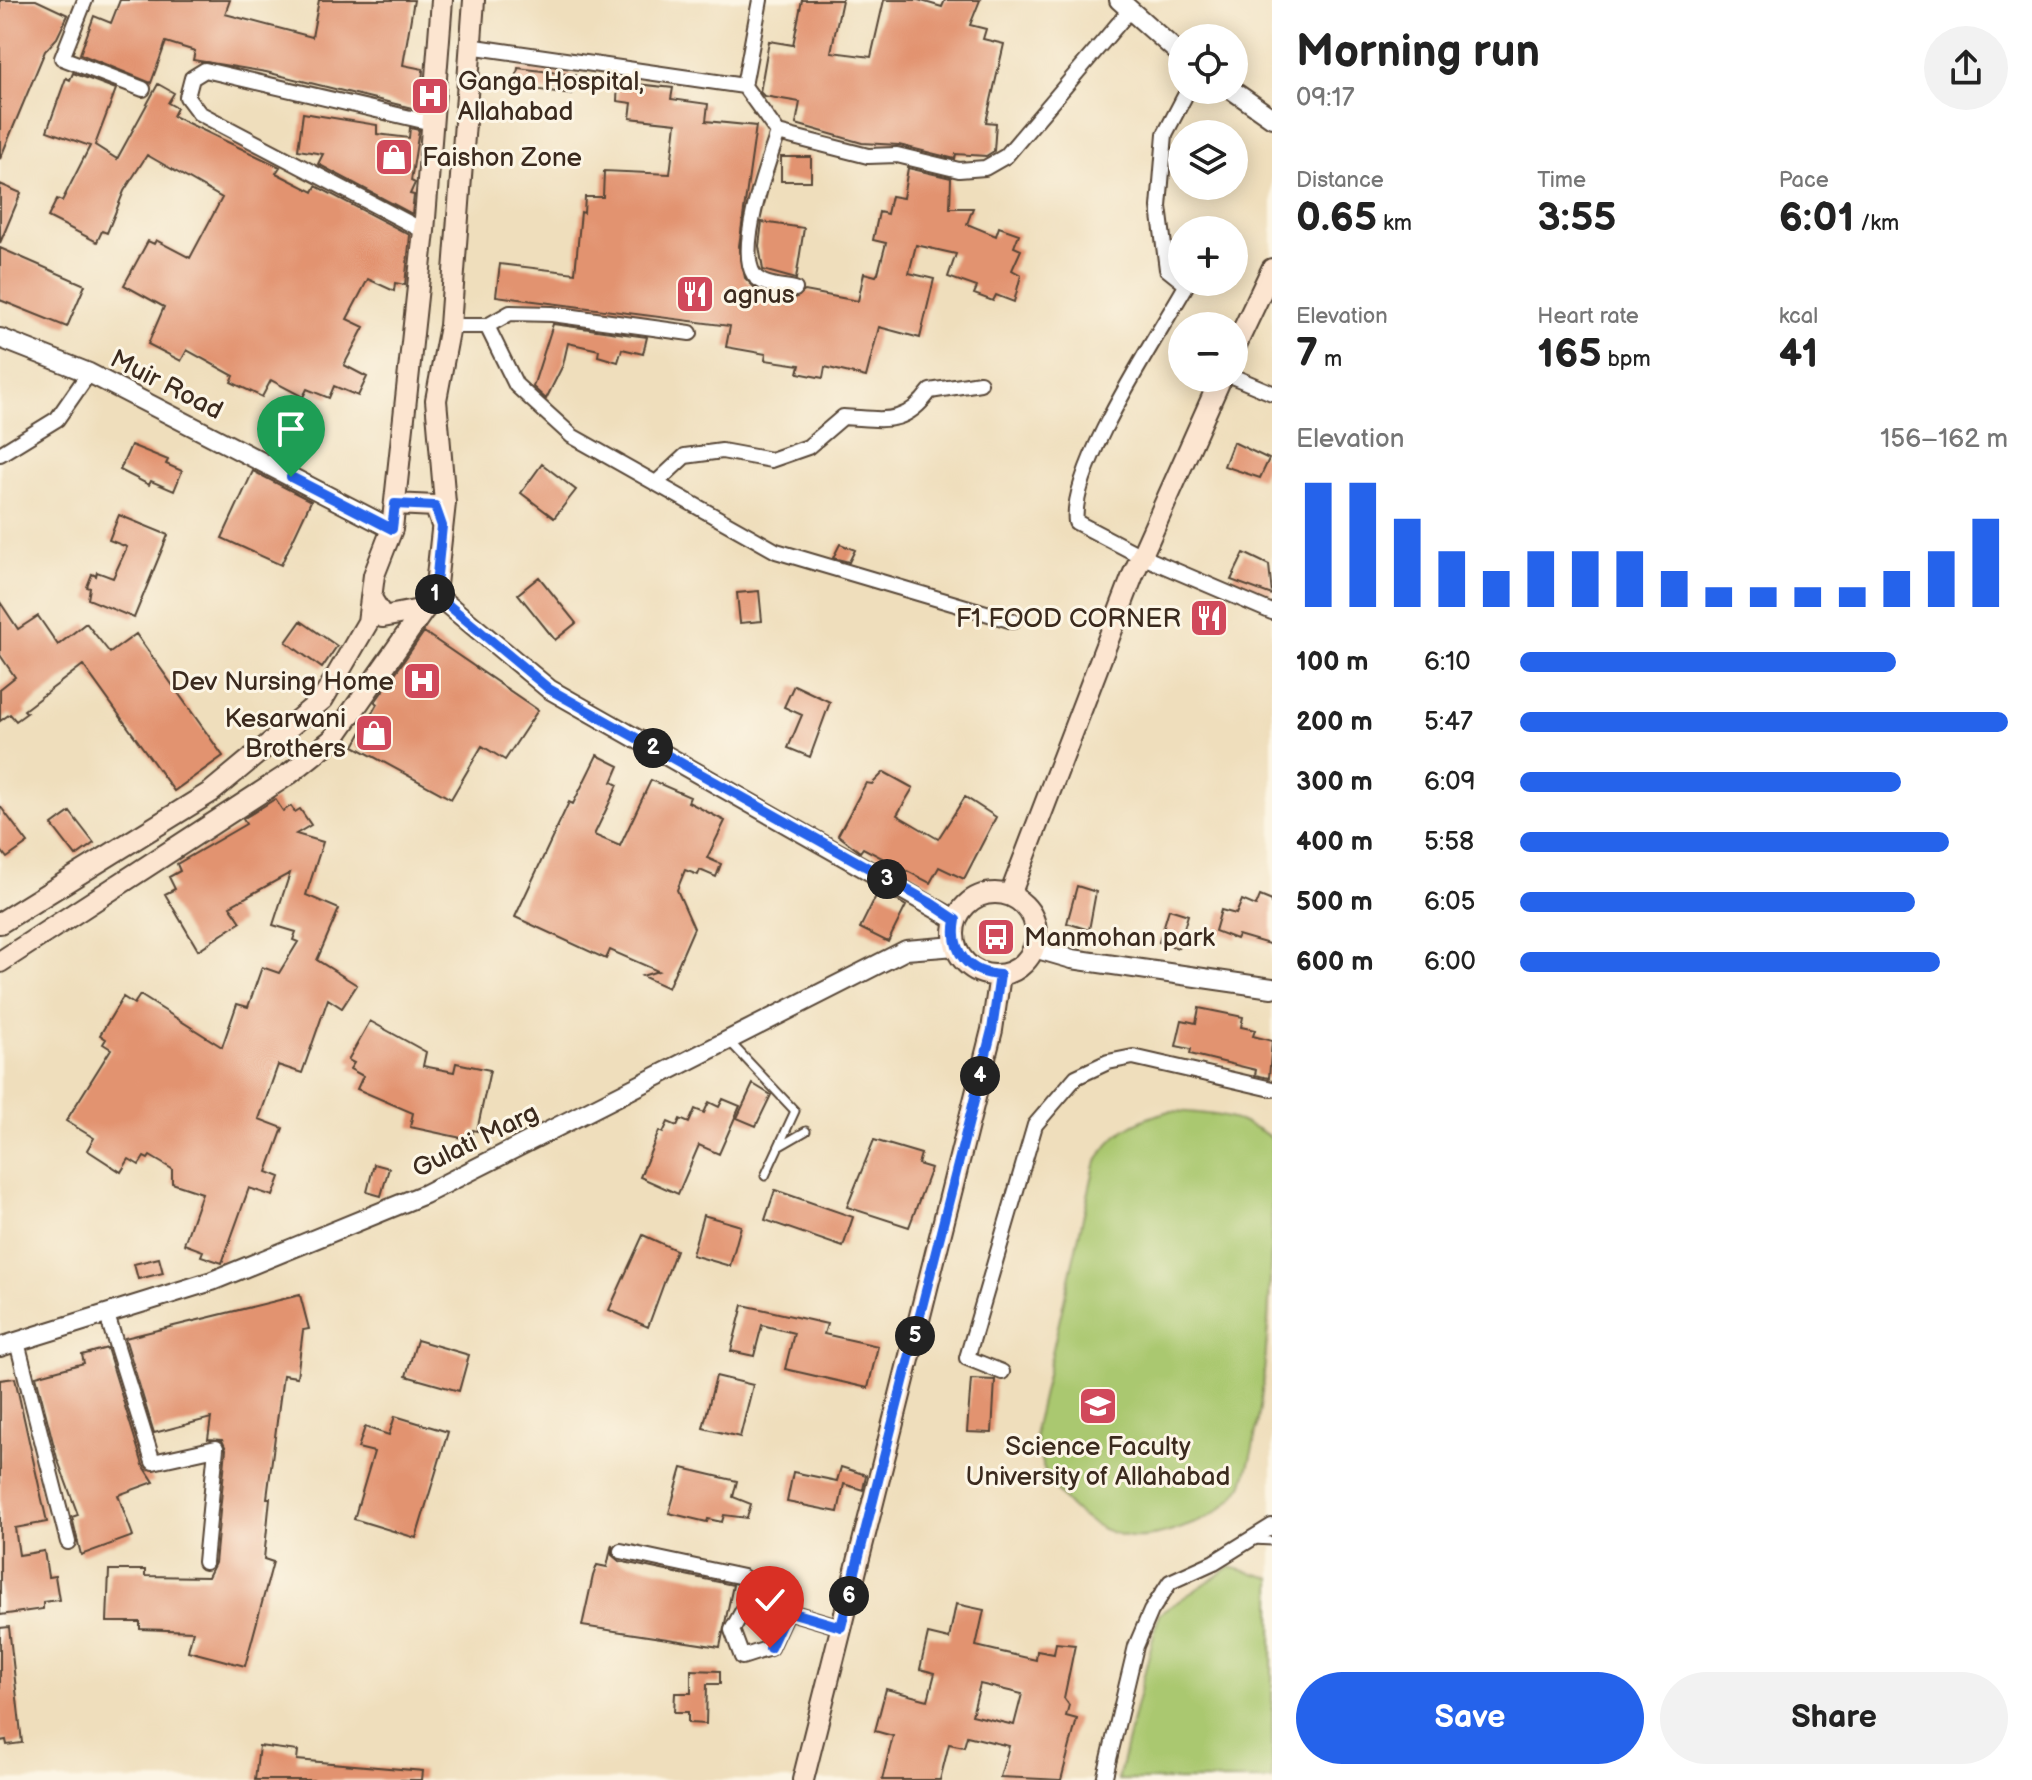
<!DOCTYPE html>
<html lang="en">
<head>
<meta charset="utf-8">
<style>
  :root { --surface:#fff; --page:#f2f2f2; --text:#222; --muted:#767676; --accent:#2563eb }
  body { margin:0; font-family:"Balsamiq Sans",sans-serif; background:var(--page); color:var(--text); height:100vh; display:flex; flex-direction:column; font-size:30px; white-space:nowrap }
  * { box-sizing:border-box; margin:0 }
  p { font-size:26px; color:var(--muted) }
  .icon { flex:none; width:44px; height:44px; fill:none; stroke:currentColor; stroke-width:2; stroke-linecap:round; stroke-linejoin:round }
  .map { position:relative; flex:1; overflow:hidden }
  .sheet { display:flex; flex-direction:column; background:var(--surface); width:760px }
  .sheet>* { flex:none }
  .fabs { position:absolute; left:1168px; top:24px; display:grid; gap:16px }
  .fabs a { display:grid; place-items:center; width:80px; height:80px; border-radius:50%; background:var(--surface); box-shadow:0 4px 20px #0003; font-size:40px }
  .pin { position:absolute; display:grid; place-items:center; width:68px; height:68px; color:#fff; margin:-82px -34px; border-radius:50% 50% 50% 0; rotate:-45deg; box-shadow:0 0 8px #0007 }
  .pin .icon { rotate:45deg }
  .km { position:absolute; width:40px; height:40px; margin:-20px; border-radius:50%; background:#222; color:#fff; font-size:22px; line-height:40px; text-align:center }
  .round { display:grid; place-items:center; flex:none; width:84px; height:84px; border-radius:42px; background:var(--page) }
  .head { display:flex; align-items:center; justify-content:space-between; height:136px; padding:0 24px }
  h1 { font-size:44px; font-weight:800; line-height:60px }
  .figures { display:grid; grid-template-columns:repeat(3,1fr); gap:12px; height:136px; padding:8px 24px }
  .figures div { display:grid; align-content:center }
  .figures b { font-size:40px; font-weight:800 }
  .figures small { font-size:22px; font-weight:400 }
  .figures p { font-size:22px }
  .chart { height:224px; padding:16px 24px }
  .chart p { display:flex; justify-content:space-between }
  .chart svg { width:100%; height:144px; margin-top:8px; stroke:var(--accent); stroke-width:6 }
  .button { display:flex; gap:16px; margin-top:auto; padding:16px 24px }
  .button a { flex:1; height:92px; border-radius:48px; background:var(--accent); color:#fff; font-size:32px; font-weight:800; line-height:92px; text-align:center }
  .button a+a { background:var(--page); color:var(--text) }
  ul { padding:0 24px; list-style:none; font-size:26px }
  li { display:grid; grid-template-columns:128px 96px 1fr; align-items:center; height:60px }
  li i { height:20px; border-radius:10px; background:var(--accent) }
  main { display:flex; flex:1; min-height:0 }
  .map>svg:first-child { display:block }
</style>
</head>
<body>
<main>
<div class="map">
<svg width="1272" height="1780" viewBox="0 0 1272 1780">
  <rect width="100%" height="100%" fill="#fcf5e5"/>
  <filter id="ink" filterUnits="userSpaceOnUse"><feTurbulence type="fractalNoise" baseFrequency=".0125" numOctaves="2"/><feDisplacementMap in="SourceGraphic" scale="16" xChannelSelector="R" yChannelSelector="G"/><feConvolveMatrix kernelMatrix="1 2 1 2 8 2 1 2 1" color-interpolation-filters="sRGB"/></filter>
  <filter id="wash" filterUnits="userSpaceOnUse"><feTurbulence type="fractalNoise" baseFrequency=".006" numOctaves="4" result="noise"/><feDisplacementMap in="SourceGraphic" scale="32" xChannelSelector="R" yChannelSelector="G"/><feGaussianBlur stdDeviation="1.8" result="paint"/><feColorMatrix in="noise" values="0 0 0 0 0 0 0 0 0 0 0 0 0 0 0 0 0 1.4 0 .05"/><feComposite in="paint" operator="in"/></filter>
  <g filter="url(#wash)">
    <rect width="100%" height="100%" fill="#efdebc"/>
    <path fill="#aac86f" stroke="#727946" stroke-width="2" d="M1170 1111C1205 1113 1244 1115 1272 1139 1272 1232 1272 1407 1242 1486 1231 1504 1209 1519 1190 1525 1172 1532 1150 1539 1131 1537 1078 1530 1035 1479 1035 1427L1095 1165C1111 1132 1135 1120 1170 1111Z
      M1230 1567 1272 1578V1780H1118L1159 1614Z"/>
    <g id="blocks">
      <path fill="#e29370" fill-rule="evenodd" d="M0 0H36L68 15 57 38 45 51 0 159Z
        M120 0H230L225 14 312 37 319 0H414L403 65 423 69 420 110 266 72 193 60 195 51 166 42 151 83 80 54 94 16 111 23Z
        M802 0H842L831 52 871 57 884 0H918L942 7 945 0H980L970 25 986 29 983 39 1004 44 986 122 996 123 994 151 986 156 956 154 955 159 899 145 862 143 796 124 800 102 764 96 760 92 769 41 793 45Z
        M518 68 575 75 572 94 515 87Z
        M73 73 116 89 95 145 117 159 158 84 174 93 168 103 177 108 173 116 280 167 276 173 313 192 316 186 410 235 405 285 395 283 394 291 368 279 347 319 364 327 344 365 367 377 358 396 334 386 329 398 307 389 303 397 271 380 262 397 231 382 234 376 187 350 181 361 148 344 164 307 124 285 148 241 154 244 156 240 190 258 222 198 147 155 124 191 107 233 102 231 97 242 48 217 57 199 62 201 90 146 47 131 66 78 70 80Z
        M618 82 673 88 671 99 708 104 706 121 756 126 739 246 745 278 757 290 793 299 805 291 858 301 864 273 876 276 878 273 886 243 873 240 879 212 887 214 891 196 903 198 908 168 951 178 950 208H973L967 224 996 236 999 227 1019 234 1014 247 1021 250 1012 270 1021 275 1014 302 996 295 993 301 974 294 977 287 948 277 956 254 916 245 909 273 934 279 920 338 879 327 866 377 825 367 823 378 798 373 800 365 765 360 766 354 726 347 730 326 496 296 500 264 575 273 581 212 584 213 585 197H603L604 171 670 174 676 123 630 118 632 103 617 101Z
        M303 113 377 125V134L409 138 410 128 419 130 411 181 415 183 410 194 414 195 412 214 318 164 323 154 298 150Z
        M781 157H811V181H781Z
        M0 184 21 193 0 243Z
        M762 222 804 228 796 279 763 270 759 246Z
        M0 248 85 285 67 327 0 300Z
        M553 324 647 337 643 354 622 349 618 362 598 356 599 350 568 343 563 365 546 399 533 387Z
        M1233 442 1269 459 1260 478 1224 466Z
        M131 445 168 460 166 464 182 471 174 491 151 481 149 485 120 470Z
        M542 464 576 490 554 518 521 493Z
        M253 471 311 501 281 565 222 538Z
        M119 515 168 535 134 618 88 599 90 588 87 587 92 574 96 576 97 572 113 578 127 547 109 540Z
        M840 544 855 550 849 562 833 558Z
        M1244 553 1269 565 1272 595 1231 580Z
        M539 577 576 623 555 640 518 594Z
        M759 591 762 621 740 623 737 593Z
        M0 602 18 629 38 616 58 645 86 623 110 653 136 634 223 756 174 791 83 665 24 710 27 713 16 721 10 714 0 721V689L15 677 0 655Z
        M301 621 337 646 322 668 286 642Z
        M424 632 538 710 505 760 482 746 451 799 354 746 377 704 375 702Z
        M794 685 830 702 810 757 788 748 802 715 784 707Z
        M597 755 619 766 612 782 618 785 594 835 620 846 651 780 690 797 688 802 725 821 707 858 721 864 716 877 700 870 698 875 685 870 677 890 694 928 668 988 642 976 658 971 610 950 606 959 515 917 569 802 573 804Z
        M884 772 913 788 897 815 938 839 965 797 996 817 964 879 939 867 930 883 863 848 860 852 838 835 866 783 872 784Z
        M275 799 283 811 291 806 295 812 300 809 311 825 296 834 323 842 306 895 339 909 317 960 357 985 342 1008 328 999 302 1073 278 1065 259 1119 283 1128 267 1172 280 1177 273 1196 249 1188 222 1263 201 1256 203 1251 184 1244 202 1193 172 1183V1169L150 1156 148 1159 144 1157 139 1165 129 1159 121 1172 87 1150 94 1138 66 1121 111 1049 103 1044 106 1039 100 1035 123 997 134 1004 140 995 222 1047 237 1004 248 1007 262 967 279 973 298 942 293 940 296 932 273 925 290 873 230 906 241 922 198 950 165 894 175 889 169 877 180 871 177 864 246 824 243 819Z
        M0 806 28 843 7 858 0 849Z
        M70 812 94 843 76 856 52 825Z
        M1077 886 1096 892 1089 930 1067 923Z
        M879 890 906 906 888 942 860 928Z
        M1260 896 1272 901V945L1238 935 1236 939 1215 931 1221 910 1236 914 1242 900 1256 906Z
        M1169 909 1188 915 1178 948 1159 942Z
        M1199 1008 1243 1017 1241 1027 1255 1030 1253 1036 1272 1041 1269 1078 1255 1075 1256 1070 1190 1054 1191 1049 1176 1046 1182 1020 1196 1023Z
        M370 1021 426 1052 423 1066 454 1072 456 1063 490 1070 477 1131 473 1130 471 1140 410 1127 413 1113 357 1089 363 1076 350 1069 354 1063 348 1060Z
        M753 1084 771 1095 756 1126 737 1118Z
        M723 1099 740 1106 719 1154 699 1145 678 1194 640 1177 659 1131 663 1133 668 1122 677 1126 680 1119 689 1123 695 1109 704 1113 709 1102 719 1107Z
        M874 1140 921 1154 918 1164 931 1168 909 1227 847 1207Z
        M374 1164 389 1168 381 1196 367 1192Z
        M775 1190 853 1217 843 1247 765 1220Z
        M703 1215 741 1226 730 1266 692 1255Z
        M643 1235 676 1250 648 1327 609 1310Z
        M159 1258 163 1273 138 1279 134 1264Z
        M300 1295 309 1329 303 1330 297 1377 283 1375 267 1498H270L264 1559 273 1562 245 1666 188 1651 193 1631 140 1629V1622H107L109 1570H145V1576L208 1577 215 1563 226 1449 222 1440 208 1439 211 1418 154 1433 125 1338Z
        M743 1305 827 1324 824 1334 878 1346 868 1388 785 1369 794 1333 762 1325 754 1356 731 1351Z
        M417 1340 469 1355 459 1391 406 1376Z
        M107 1348 143 1465 154 1482 118 1495 133 1536 81 1555 72 1517 78 1515 57 1458 36 1376 84 1363 82 1355Z
        M716 1376 753 1385 740 1437 703 1428Z
        M15 1378 47 1522 15 1528 19 1555 44 1551 48 1577 55 1576 59 1600 43 1602V1609L0 1615V1380Z
        M971 1379 995 1380 992 1433 967 1432Z
        M395 1416 448 1432 416 1538 354 1519 374 1452 358 1448 365 1427 389 1435Z
        M841 1467 866 1475 863 1490 844 1484 838 1512 787 1502 793 1472 837 1481Z
        M682 1468 737 1481 733 1497 751 1504 747 1518 724 1515 722 1522 708 1519 707 1522 669 1513Z
        M612 1544V1555L619 1561 733 1585 720 1647 582 1626 593 1576 597 1565 607 1567Z
        M956 1604 984 1610 976 1646 1036 1660 1037 1651 1054 1654 1056 1643 1075 1645 1064 1698 1069 1705 1066 1716 1077 1719 1061 1780 1000 1777 1009 1746 967 1736 964 1747 949 1744 940 1780H882L893 1736 875 1731 886 1689 928 1700 935 1673 920 1669 928 1634 949 1639ZM980 1684 1022 1694 1014 1725 972 1715Z
        M9 1627 22 1743 7 1745 6 1740 0 1741V1628Z
        M691 1670 720 1671V1684H707L706 1724 688 1723V1712H674L675 1693H691Z
        M259 1746 298 1751 297 1760 423 1771 422 1780H255Z"/>
    </g>
  </g>
  <g filter="url(#ink)">
    <use href="#blocks" fill-opacity="0" stroke="#564536" stroke-width="2"/>
    <g fill="none" stroke-linecap="round" stroke-linejoin="round">
      <g stroke="#564536" stroke-width="11">
        <path id="service" d="M729 1041 795 1111 765 1176
          M780 1146 806 1131
          M1253 1540 1272 1541"/>
      </g>
      <g stroke="#564536" stroke-width="18">
        <path id="minor" d="M85 0 62 58 143 89
          M469 46 744 86 760 0
          M744 86 778 133 868 156 897 155 959 170 985 168 1006 156 1130 10
          M778 133C768 162 736 248 754 275 762 286 782 286 795 289
          M424 231 199 113 187 97 192 78 205 70 432 123
          M1182 281 1167 269 1159 207 1165 134 1188 90
          M1184 282 1187 284C1158 336 1069 468 1076 522L1141 556 1272 612
          M450 326H487L510 313 552 314 690 333
          M487 326 516 385 572 436 776 551 1013 621
          M1234 377 1272 393
          M0 454 57 419 89 373
          M656 483 685 456 722 451 771 460 808 447 843 417C883 419 904 427 930 391L980 383
          M107 1315 153 1462 216 1448 205 1562
          M17 1342 68 1542
          M1002 1372 967 1358 1035 1125 1076 1077 1108 1062 1133 1057 1272 1089
          M621 1551 743 1577 787 1611 841 1627
          M765 1597 746 1605 732 1630 742 1657 770 1648 787 1611
          M1104 1780 1136 1646 1151 1611 1170 1582 1214 1562 1272 1526"/>
      </g>
      <g stroke="#564536" stroke-width="22">
        <path id="tertiary" d="M1119 0 1182 56
          M1232 90 1272 118
          M0 338 89 373 392 529
          M435 594 549 689 956 920
          M1034 948 1072 959 1272 988
          M0 1347 212 1281 425 1194 906 950 956 946"/>
      </g>
      <g stroke="#564536" stroke-width="24">
        <path id="secondary" d="M1234 349 1272 269
          M395 504 435 506 442 525
          M371 598 383 617 425 609
          M954 934a41 41 0 1 1 82 0a41 41 0 1 1-82 0Z
          M1010 895 1133 575 1221 378
          M0 923 211 792 323 699 368 622 374 575 392 529 424 231 442 0
          M0 962 289 774 333 739 435 594 445 503 436 400 450 326 474 0
          M803 1780 992 1030 1000 975"/>
      </g>
      <use href="#service" stroke="#fff" stroke-width="7"/>
      <use href="#minor" stroke="#fff" stroke-width="14"/>
      <use href="#tertiary" stroke="#fff" stroke-width="18"/>
      <use href="#secondary" stroke="#fce5d0" stroke-width="20"/>
    </g>
  </g>
  <g fill="none" stroke-linecap="round" stroke-linejoin="round" filter="url(#ink)">
    <g stroke="#fff" stroke-width="16">
      <path id="route" d="M291 477 392 529 395 504 435 506 442 526 435 594 549 689 929 902 956 920C950 952 968 973 1000 975L992 1030 841 1627 787 1611 770 1648"/>
    </g>
    <use href="#route" stroke="#2563eb" stroke-width="10"/>
  </g>
  <defs>
    <g id="hospital-square" transform="scale(2)"><rect x="-9" y="-9" width="18" height="18" rx="4" fill="#d1495b" stroke="#fcf5e5"/><path d="M-5-5h3v3.5h4V-5h3V5h-3V1.5h-4V5h-3Z" fill="#fff"/></g>
    <g id="shop-square" transform="scale(2)"><rect x="-9" y="-9" width="18" height="18" rx="4" fill="#d1495b" stroke="#fcf5e5"/><path d="M-5-2.5h2.3a2.7 3.5 0 0 1 5.4 0H5L5.5 6h-11ZM-1.5-2.5h3a1.5 2.3 0 0 0-3 0Z" fill="#fff"/></g>
    <g id="restaurant-square" transform="scale(2)"><rect x="-9" y="-9" width="18" height="18" rx="4" fill="#d1495b" stroke="#fcf5e5"/><path d="M-5-6h1v4h1v-4h1v4h1v-4h1v5L-1.5 .5V6h-2V.5L-5-1ZM5-6V6H3V1.5H1.5Q1.5-4 5-6Z" fill="#fff"/></g>
    <g id="bus-square" transform="scale(2)"><rect x="-9" y="-9" width="18" height="18" rx="4" fill="#d1495b" stroke="#fcf5e5"/><path d="M-5-6H5V4H4V6H2V4H-2V6H-4V4H-5ZM-3.5-4V0h7V-4ZM-3.5 1.2v1.5H-2V1.2ZM2 1.2v1.5H3.5V1.2Z" fill="#fff"/></g>
    <g id="university-square" transform="scale(2)"><rect x="-9" y="-9" width="18" height="18" rx="4" fill="#d1495b" stroke="#fcf5e5"/><path d="M0-5L7-2L0 1L-7-2ZM-4 1L0 2.5L4 1V4Q0 6-4 4Z" fill="#fff"/></g>
  </defs>
  <g fill-rule="evenodd">
    <use href="#hospital-square" x="430" y="96"/>
    <use href="#shop-square" x="394" y="157"/>
    <use href="#restaurant-square" x="695" y="294"/>
    <use href="#restaurant-square" x="1209" y="618"/>
    <use href="#hospital-square" x="422" y="681"/>
    <use href="#shop-square" x="374" y="733"/>
    <use href="#bus-square" x="996" y="937"/>
    <use href="#university-square" x="1098" y="1406"/>
  </g>
  <g text-anchor="middle" stroke-width="6" stroke-linejoin="round" paint-order="stroke">
    <g font-size="26" fill="#3b2a1e" stroke="#fcf5e5" text-anchor="start">
      <text x="458" y="90">Ganga Hospital,<tspan x="458" dy="30">Allahabad</tspan></text>
      <text x="422" y="166">Faishon Zone</text>
      <text x="723" y="303">agnus</text>
      <text x="1181" y="627" text-anchor="end">F1 FOOD CORNER</text>
      <text x="394" y="690" text-anchor="end">Dev Nursing Home</text>
      <text x="346" y="727" text-anchor="end">Kesarwani<tspan x="346" dy="30">Brothers</tspan></text>
      <text x="1024" y="946">Manmohan park</text>
      <text x="1098" y="1455" text-anchor="middle">Science Faculty<tspan x="1098" dy="30">University of Allahabad</tspan></text>
    </g>
    <g font-size="26" fill="#3b2a1e" stroke="#fcf5e5">
      <text transform="translate(167 384) rotate(27)" y="9">Muir Road</text>
      <text transform="translate(475 1140) rotate(-26)" y="9">Gulati Marg</text>
    </g>
  </g>
</svg>
<div class="fabs">
<a><svg class="icon" aria-label="locate" viewBox="0 0 24 24"><circle cx="12" cy="12" r="6"/><path d="M12 2v4M12 18v4M2 12h4M18 12h4"/></svg></a>
<a><svg class="icon" aria-label="layers" viewBox="0 0 24 24"><path d="M12 4l9 5-9 5-9-5zM3 14l9 5 9-5"/></svg></a>
<a>+</a>
<a>−</a>
</div>
<div class="pin" style="left:291px;top:477px;background:#1e9e55"><svg class="icon" aria-label="arrive" viewBox="0 0 24 24"><path d="M6 21V4h12l-3 4 3 4H6"/></svg></div>
<div class="pin" style="left:770px;top:1648px;background:#d93025"><svg class="icon" aria-label="check" viewBox="0 0 24 24"><path d="M5 12l5 5 9-10"/></svg></div>
<b class="km" style="left:435px;top:594px">1</b>
<b class="km" style="left:653px;top:748px">2</b>
<b class="km" style="left:887px;top:879px">3</b>
<b class="km" style="left:980px;top:1076px">4</b>
<b class="km" style="left:915px;top:1336px">5</b>
<b class="km" style="left:849px;top:1596px">6</b>
</div>
<section class="sheet">
<div class="head"><div><h1>Morning run</h1><p>09:17</p></div><a class="round"><svg class="icon" aria-label="share" viewBox="0 0 24 24"><path d="M12 15V3M7 8l5-5 5 5M5 13v7h14v-7"/></svg></a></div>
<div class="figures">
<div><p>Distance</p><b>0.65<small> km</small></b></div>
<div><p>Time</p><b>3:55</b></div>
<div><p>Pace</p><b>6:01<small> /km</small></b></div>
</div>
<div class="figures">
<div><p>Elevation</p><b>7<small> m</small></b></div>
<div><p>Heart rate</p><b>165<small> bpm</small></b></div>
<div><p>kcal</p><b>41</b></div>
</div>
<div class="chart"><p><span>Elevation</span>156–162 m</p>
<svg viewBox="0 0 160 44" preserveAspectRatio="none"><path d="M5 44V6M15 44V6M25 44V17M35 44V27M45 44V33M55 44V27M65 44V27M75 44V27M85 44V33M95 44V38M105 44V38M115 44V38M125 44V38M135 44V33M145 44V27M155 44V17"/></svg>
</div>
<ul>
<li><b>100 m</b>6:10<i style="width:77%"></i></li>
<li><b>200 m</b>5:47<i style="width:100%"></i></li>
<li><b>300 m</b>6:09<i style="width:78%"></i></li>
<li><b>400 m</b>5:58<i style="width:88%"></i></li>
<li><b>500 m</b>6:05<i style="width:81%"></i></li>
<li><b>600 m</b>6:00<i style="width:86%"></i></li>
</ul>
<div class="button"><a>Save</a><a>Share</a></div>
</section>
</main>
</body>
</html>
